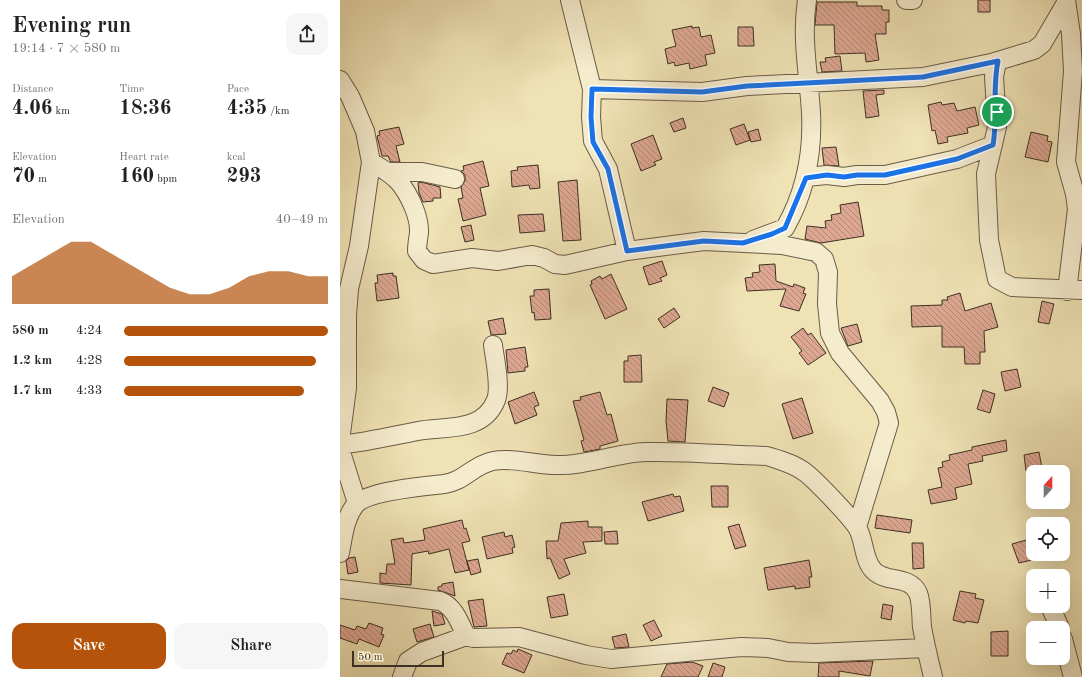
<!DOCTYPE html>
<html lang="en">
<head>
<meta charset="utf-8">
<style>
  :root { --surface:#fff; --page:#f6f6f6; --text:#222; --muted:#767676; --accent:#b45309 }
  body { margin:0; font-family:"Old Standard TT",serif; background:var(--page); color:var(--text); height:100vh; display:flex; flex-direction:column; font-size:15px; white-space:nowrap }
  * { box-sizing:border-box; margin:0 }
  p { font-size:13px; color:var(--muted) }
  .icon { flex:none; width:22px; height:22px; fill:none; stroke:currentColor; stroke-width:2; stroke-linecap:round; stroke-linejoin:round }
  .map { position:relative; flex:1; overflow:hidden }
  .details { display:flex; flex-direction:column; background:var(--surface); width:340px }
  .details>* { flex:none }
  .needle { width:26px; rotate:21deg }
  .fabs { position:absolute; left:686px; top:465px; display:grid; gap:8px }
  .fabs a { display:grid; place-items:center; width:44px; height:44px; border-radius:8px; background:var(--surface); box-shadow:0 4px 16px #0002; font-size:20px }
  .scale { position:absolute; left:12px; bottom:10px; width:92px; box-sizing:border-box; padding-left:4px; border:2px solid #3d3024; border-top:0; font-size:11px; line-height:14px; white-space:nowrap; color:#3d3024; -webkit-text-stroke:3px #f5ecce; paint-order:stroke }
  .pin { position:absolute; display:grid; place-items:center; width:34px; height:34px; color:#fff; margin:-17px; border:2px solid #fff; border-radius:50%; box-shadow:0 1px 4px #0007 }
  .round { display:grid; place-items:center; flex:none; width:42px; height:42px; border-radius:12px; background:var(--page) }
  .summary { display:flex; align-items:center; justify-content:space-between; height:68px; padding:0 12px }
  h1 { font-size:22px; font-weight:700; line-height:30px }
  .metrics { display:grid; grid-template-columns:repeat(3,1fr); gap:6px; height:68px; padding:4px 12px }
  .metrics div { display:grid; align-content:center }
  .metrics b { font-size:20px; font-weight:700 }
  .metrics small { font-size:11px; font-weight:400 }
  .metrics p { font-size:11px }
  .chart { height:112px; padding:8px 12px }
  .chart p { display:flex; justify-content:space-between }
  .chart svg { width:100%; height:72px; margin-top:4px; fill:var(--accent); opacity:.7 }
  .action { display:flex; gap:8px; margin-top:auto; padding:8px 12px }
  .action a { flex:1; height:46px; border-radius:12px; background:var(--accent); color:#fff; font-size:16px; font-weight:700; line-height:46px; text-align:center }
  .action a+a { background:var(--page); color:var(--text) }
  ul { padding:0 12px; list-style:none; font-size:13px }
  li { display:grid; grid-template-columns:64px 48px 1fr; align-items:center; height:30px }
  li i { height:10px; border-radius:5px; background:var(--accent) }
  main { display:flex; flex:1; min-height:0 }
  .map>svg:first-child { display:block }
</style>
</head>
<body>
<main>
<section class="details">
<div class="summary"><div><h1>Evening run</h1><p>19:14 · 7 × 580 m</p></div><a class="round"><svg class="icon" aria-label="share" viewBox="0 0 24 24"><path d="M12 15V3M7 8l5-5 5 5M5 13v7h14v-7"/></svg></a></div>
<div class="metrics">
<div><p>Distance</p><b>4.06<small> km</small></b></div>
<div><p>Time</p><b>18:36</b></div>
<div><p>Pace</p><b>4:35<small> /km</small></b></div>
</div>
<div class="metrics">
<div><p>Elevation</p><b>70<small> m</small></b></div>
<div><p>Heart rate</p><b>160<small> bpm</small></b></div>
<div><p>kcal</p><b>293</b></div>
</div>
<div class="chart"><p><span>Elevation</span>40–49 m</p>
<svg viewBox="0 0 160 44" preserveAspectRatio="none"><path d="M0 44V27L10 20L20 13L30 6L40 6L50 13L60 20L70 27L80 34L90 38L100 38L110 34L120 27L130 24L140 24L150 27L160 27V44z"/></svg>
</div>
<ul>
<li><b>580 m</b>4:24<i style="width:100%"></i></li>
<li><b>1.2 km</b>4:28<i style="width:94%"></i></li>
<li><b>1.7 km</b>4:33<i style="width:88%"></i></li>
</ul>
<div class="action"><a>Save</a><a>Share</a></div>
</section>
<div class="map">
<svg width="742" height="677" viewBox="0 0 742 677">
  <defs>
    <pattern id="building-back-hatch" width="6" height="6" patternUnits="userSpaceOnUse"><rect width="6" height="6" fill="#dda791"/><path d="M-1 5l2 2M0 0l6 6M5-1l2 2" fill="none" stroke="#b48876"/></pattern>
  </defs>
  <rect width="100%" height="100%" fill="#efe2b4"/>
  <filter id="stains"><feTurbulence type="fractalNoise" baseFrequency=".005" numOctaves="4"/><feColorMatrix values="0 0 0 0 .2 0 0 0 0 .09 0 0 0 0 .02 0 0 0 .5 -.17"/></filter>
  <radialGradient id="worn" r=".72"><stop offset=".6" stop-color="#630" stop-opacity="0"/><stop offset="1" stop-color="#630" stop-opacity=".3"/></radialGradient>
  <path fill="url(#building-back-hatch)" stroke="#3d3024" d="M638 0H650V12H638Z
    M477 2H517V6H542V10H549V22H546V34H535L539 60 526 62 525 53 495 54 494 25H475Z
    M352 26V28L359 27 361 37 371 35 375 53 365 55 367 65 350 69 349 63 335 66 334 62 328 64 325 49 336 46 332 30Z
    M398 27H413L414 46H398Z
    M500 56 502 71 482 72 480 62H486L485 58Z
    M544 90V94L536 95 539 116 526 118 523 91Z
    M601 102 602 105 614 103 617 111 635 107 639 125 627 128 628 133 607 137 608 142 598 144 595 130 592 131 588 105Z
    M343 118 346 128 334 132 330 123Z
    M404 124 410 140 396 145 390 129Z
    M59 127 64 144 56 146 60 162H51L48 156H42L37 136 40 135 39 131Z
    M418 129 421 140 411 142 408 132Z
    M691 132 708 136 707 141 712 142 708 162 685 157Z
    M313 135 322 159 314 162 316 165 301 171 291 144Z
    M496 147 499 166 484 165 482 148Z
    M143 161 149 186 140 188 146 215 123 221 118 199 123 198 121 187 125 181V175L121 171 124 170 123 166Z
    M198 165 200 188 190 189 189 185 172 187 171 171 178 170 177 167Z
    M237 180 241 240 223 241 218 182Z
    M81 182 100 187 101 198H93V201L83 202 79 193 78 183Z
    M518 202 524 236 481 243 465 239 467 226 486 228 485 221 492 220 491 215 501 213 500 205Z
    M203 214 205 231 180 233 178 215Z
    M131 225 134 240 125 242 121 227Z
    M322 261 327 275 320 278 322 281 309 285 303 267Z
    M435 264 436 281 453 287 454 284 465 288 463 293 466 294 459 311 440 306 446 289 407 291 405 278 413 277 412 273 420 272 419 265Z
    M53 273V276H56L59 298 37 301 35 283H38L37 275Z
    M271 274 287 309 265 319 250 285 252 284 251 281 260 276 262 279Z
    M209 289 211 319 195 320 194 312 192 313 190 296H194V290Z
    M620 293 625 311 651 303 658 327 644 331 645 352H640V364H625L624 347H602V326L572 327 571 306 602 305V300H608L607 297Z
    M702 301 714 304 709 324 698 322Z
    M334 308 340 317 324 328 318 319Z
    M163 318 166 334 151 335 148 321Z
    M517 324 522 342 508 346 501 328Z
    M463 328 468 335 471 333 486 353 468 365 459 353 462 351 451 337Z
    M185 347 188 367H185V371L168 373 166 350Z
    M301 355 302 382H284V361H288V356Z
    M677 369 681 387 665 391 661 372Z
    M373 387 389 393 384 407 368 401Z
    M643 390 655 394 650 413 637 409Z
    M194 392 199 405 194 407 197 415 175 424 168 402Z
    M260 392 267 415 271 414 278 441 260 446V449L244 452 241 441 244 440 233 401 241 400 240 397Z
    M462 398 473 433 453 439 442 404Z
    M327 399 348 400 345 442 328 441 326 421Z
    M666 440 667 451 642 456 643 461 628 464 632 484 615 488 617 499 591 504 588 490 602 487 598 468 603 467 602 462 610 460 609 455 632 450V447Z
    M699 452 702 468 686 471 684 455Z
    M371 486H388V507H372Z
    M333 494 334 497 340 496 344 511 308 521 302 502Z
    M537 515 572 520 570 533 535 528Z
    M122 520 124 529 126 528 130 541 122 543 129 570 115 573 109 549 89 554 88 551 72 554 71 585 40 583V573L46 574 47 564H55L51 540 63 538 64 543 85 540 83 529Z
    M248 521V527H262V541L243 542 246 553 224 559 230 574 219 579 210 558 207 559 206 541H218L221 523Z
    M399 524 406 546 395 549 388 527Z
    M277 531 278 544H265L264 532Z
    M164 532 165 537 172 535 175 547 172 548 173 553 147 559 142 537Z
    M690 539 696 559 679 563 672 544Z
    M572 543H583L584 568 573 569Z
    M15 557 18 572 8 574 6 561 9 558Z
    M138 559 141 572 131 575 127 561Z
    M469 560 472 577H469L470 587 455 589V586L428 590 424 568Z
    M113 582 115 596 98 590V587L102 586V584Z
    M620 591 636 594 635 598 644 600 638 623 626 621 625 623 613 620Z
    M224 594 228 615 211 618 207 597Z
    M143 599 147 626 134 627 128 601Z
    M543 604 553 606 551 620 541 618Z
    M92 611 102 614 105 624 94 626Z
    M314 620 322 636 311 641 303 625Z
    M29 623 43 628 41 634 44 635 39 647 19 639 17 644 0 638V625L15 630 17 626 26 629Z
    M90 624 94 637 77 642 73 629Z
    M668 631V656H651V632Z
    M286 634 289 647 275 648 272 637Z
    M178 649 192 655 184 673 162 664 167 653 171 654 173 650 177 652Z
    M533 661 530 676 499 671V677H478L479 663Z
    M352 662 363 666 358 677H321L327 664Z
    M373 663 385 667 382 677H368Z"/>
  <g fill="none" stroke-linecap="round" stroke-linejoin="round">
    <g stroke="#6a5c48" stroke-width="20">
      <path id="minor" d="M230 0 252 89 251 117 253 141 268 169 287 251
        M566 0H573
        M726 0 731 34 733 71 726 162 735 194 737 209 727 291
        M657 61 654 77 657 127 646 174 649 240 657 279 672 287 742 290
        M0 80 10 96 25 131 31 162 19 246 9 289 7 315V388L0 441
        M252 89 362 92 407 86 583 77 651 63 694 50 702 44 726 3
        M31 162C41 168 51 173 59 182 69 194 80 217 79 233 78 239 77 245 77 251L84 260 93 264 132 258 158 261 192 255 204 258 215 264 225 265 287 251 364 241 442 245 476 252 484 259 488 272 487 304 490 333 500 353 540 401 546 412 549 423 517 527
        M48 172H82L115 179
        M466 177 487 175 504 177 517 175H545L617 159 653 145
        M413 240 445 228C465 193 473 154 471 113 469 76 461 38 467 0
        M0 445C27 442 52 436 78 431 105 426 143 433 156 400 161 387 155 360 153 345
        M0 449 17 503
        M0 553C3 537 5 517 16 504 28 491 85 486 104 484 125 481 133 465 153 461 173 457 196 465 216 465 247 466 275 453 306 452 346 451 387 455 427 456 440 460 455 464 466 473 476 481 512 518 518 529 525 542 523 560 534 571 546 583 570 575 578 593 582 603 581 617 582 627 585 644 589 660 593 677
        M0 589 100 601C114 606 120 623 126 636L133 638 179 637 246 655 271 659 401 647 428 648 448 652 476 653 585 648
        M710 606 720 628
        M723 639 733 677
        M62 677 68 661 82 652 126 636"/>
    </g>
    <use href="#minor" stroke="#f5ecce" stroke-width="18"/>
  </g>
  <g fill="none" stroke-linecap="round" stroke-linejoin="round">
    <g stroke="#fff" stroke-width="8">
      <path id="route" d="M658 61C652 89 658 117 653 145L617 159 545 175H517L504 177 487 175 466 178 445 228 432 234 403 243 364 241 287 251 268 169 253 142 251 117 252 89 362 92 407 86 583 77Z"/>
    </g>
    <use href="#route" stroke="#1a73e8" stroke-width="5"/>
  </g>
  <rect width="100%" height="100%" filter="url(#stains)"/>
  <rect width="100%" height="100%" fill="url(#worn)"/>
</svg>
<div class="fabs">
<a><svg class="needle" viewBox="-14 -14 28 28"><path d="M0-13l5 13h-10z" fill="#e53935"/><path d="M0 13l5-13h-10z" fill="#767676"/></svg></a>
<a><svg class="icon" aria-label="locate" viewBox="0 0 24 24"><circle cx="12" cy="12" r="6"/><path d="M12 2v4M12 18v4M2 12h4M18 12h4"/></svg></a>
<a>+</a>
<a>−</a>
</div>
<div class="scale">50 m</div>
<div class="pin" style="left:657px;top:112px;background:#1e9e55"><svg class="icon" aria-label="arrive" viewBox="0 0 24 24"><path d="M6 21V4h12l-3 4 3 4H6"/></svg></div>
</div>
</main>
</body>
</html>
